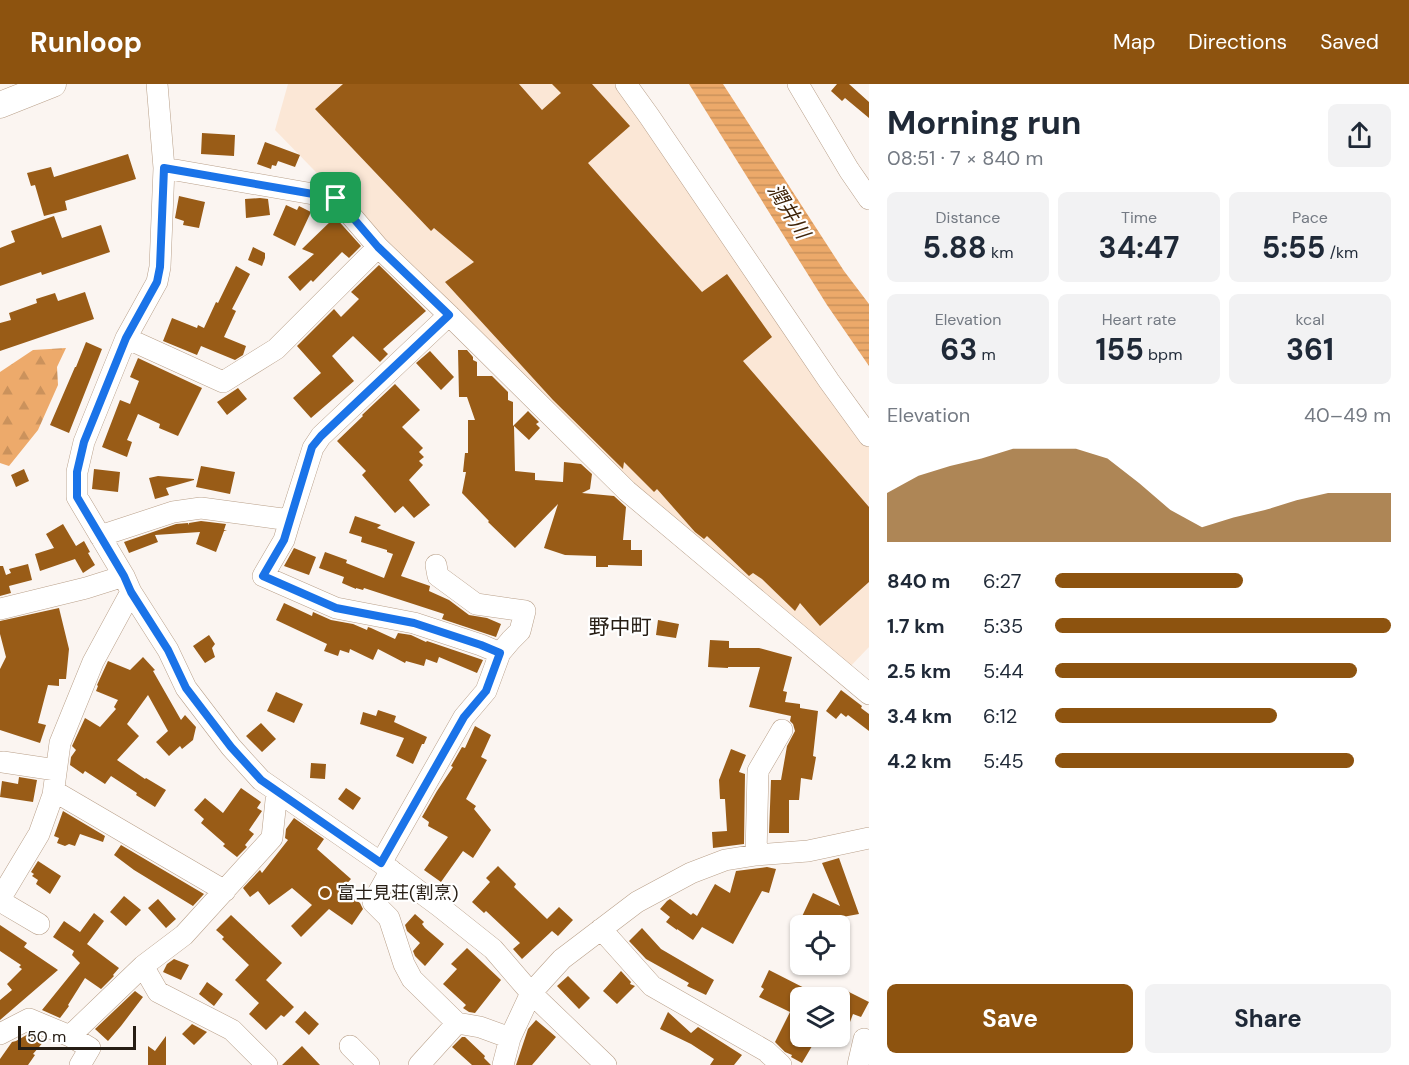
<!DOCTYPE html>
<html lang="en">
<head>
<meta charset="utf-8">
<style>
  :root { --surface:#fff; --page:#f2f2f3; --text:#1f2937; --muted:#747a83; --accent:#8d530f }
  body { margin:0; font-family:"DM Sans","Noto Sans JP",sans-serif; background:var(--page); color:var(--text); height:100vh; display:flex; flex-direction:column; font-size:22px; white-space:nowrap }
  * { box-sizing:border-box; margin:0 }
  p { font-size:20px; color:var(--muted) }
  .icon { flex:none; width:33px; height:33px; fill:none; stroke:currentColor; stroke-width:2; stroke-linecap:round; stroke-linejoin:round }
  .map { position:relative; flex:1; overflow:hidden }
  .sheet { display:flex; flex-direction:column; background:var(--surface); width:540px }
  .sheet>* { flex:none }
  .fabs { position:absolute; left:790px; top:831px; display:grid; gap:12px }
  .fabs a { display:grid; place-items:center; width:60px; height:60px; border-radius:9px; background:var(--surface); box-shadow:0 2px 4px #0004; font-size:30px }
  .scale { position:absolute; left:18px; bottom:15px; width:118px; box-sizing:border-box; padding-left:6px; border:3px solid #261d14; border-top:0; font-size:16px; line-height:21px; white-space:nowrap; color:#261d14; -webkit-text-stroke:4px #fff; paint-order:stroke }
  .pin { position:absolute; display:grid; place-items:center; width:51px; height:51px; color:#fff; margin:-26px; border-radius:12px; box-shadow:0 3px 9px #0006 }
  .round { display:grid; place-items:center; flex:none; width:63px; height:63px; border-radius:9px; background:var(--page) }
  .headline { display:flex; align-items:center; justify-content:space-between; height:102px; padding:0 18px }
  h1 { font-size:33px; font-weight:700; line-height:45px }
  .metrics { display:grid; grid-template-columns:repeat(3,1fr); gap:9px; height:102px; padding:6px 18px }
  .metrics div { display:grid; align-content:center; border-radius:9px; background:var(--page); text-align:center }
  .metrics b { font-size:30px; font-weight:700 }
  .metrics small { font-size:16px; font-weight:400 }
  .metrics p { font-size:16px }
  .chart { height:168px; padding:12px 18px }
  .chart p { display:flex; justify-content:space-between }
  .chart svg { width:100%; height:108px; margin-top:6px; fill:var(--accent); opacity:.7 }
  .primary-button { display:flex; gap:12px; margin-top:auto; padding:12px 18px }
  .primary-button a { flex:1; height:69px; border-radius:9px; background:var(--accent); color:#fff; font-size:24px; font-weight:700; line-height:69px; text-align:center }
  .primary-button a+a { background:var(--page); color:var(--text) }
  ul { padding:0 18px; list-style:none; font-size:20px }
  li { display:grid; grid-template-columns:96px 72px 1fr; align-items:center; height:45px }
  li i { height:15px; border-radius:8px; background:var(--accent) }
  header { display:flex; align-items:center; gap:36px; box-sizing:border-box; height:84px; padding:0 30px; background:var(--accent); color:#fff }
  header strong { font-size:28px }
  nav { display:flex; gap:33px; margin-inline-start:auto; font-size:21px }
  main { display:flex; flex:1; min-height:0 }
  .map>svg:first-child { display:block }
</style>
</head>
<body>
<header>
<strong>Runloop</strong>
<nav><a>Map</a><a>Directions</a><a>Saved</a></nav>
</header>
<main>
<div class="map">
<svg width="869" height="981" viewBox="0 0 869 981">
  <defs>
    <pattern id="forest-firs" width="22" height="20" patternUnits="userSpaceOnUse" patternTransform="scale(1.5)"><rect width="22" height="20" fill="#edaa6b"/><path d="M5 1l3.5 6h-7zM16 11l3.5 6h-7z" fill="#cb925c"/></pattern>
    <pattern id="water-rules" width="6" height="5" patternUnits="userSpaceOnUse" patternTransform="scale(1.5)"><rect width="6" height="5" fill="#eca96a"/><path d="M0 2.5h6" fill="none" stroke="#ca915b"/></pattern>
  </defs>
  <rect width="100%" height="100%" fill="#fbf5f1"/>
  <path fill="#fbe7d6" d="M288 0H630L869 354V563L844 589 597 377 275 46Z"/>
  <path fill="url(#forest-firs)" d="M66 264 57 283 58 301 38 346 9 382 0 379V288L33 266Z"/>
  <path fill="url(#water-rules)" d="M689 0H723L844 187 869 220V282L827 221Z"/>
  <path fill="#995c17" d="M343 0H519L542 26 561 9 552 0H592L630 42 588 79 702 208 727 190 772 253 743 277 869 423V498L820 542 800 519 795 527 762 495 753 489 749 492 707 452 704 455 695 448 657 405 654 408 624 378 623 385 553 316 445 198 474 178 434 144 431 147 315 25Z
    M837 0H849L869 18V34L845 14 842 17 831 7Z
    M202 49 235 51 234 72 201 70Z
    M265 58 300 71 295 83 278 77 276 82 272 81 271 85 257 80Z
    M128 70 136 95 65 117 67 126 44 132 35 101 31 102 27 89 51 83 54 93Z
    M179 112 205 118 199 144 183 141 184 137 175 134Z
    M260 114 268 115 270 131 246 134 245 115Z
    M286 121 297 126 299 122 311 128 295 162 273 151Z
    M54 132 62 154 101 141 110 168 42 191 41 188 0 202V164L15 158 11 147Z
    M335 133 361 162 349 174 342 168 313 198 311 196 300 207 288 193 314 170 302 165Z
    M253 163 265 169V174L262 182 248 176Z
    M379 181 426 227 383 265 388 270 380 278 353 252 332 272 354 297 311 334 293 314 321 289 297 262 334 225 341 233 359 215 351 208Z
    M236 182 250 190 232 225 236 227 224 253 246 262 243 271 235 276 201 262 197 271 163 257 172 234 197 244 198 241 204 244 216 218 218 219Z
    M85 208 94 235 0 267V239L11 236 9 229 37 219 36 215 55 209 58 217Z
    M86 258 102 265 69 349 50 341 75 283H76Z
    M458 266H467L473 273V276L477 278V292H492L508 308V316L513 318V342L528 327 539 338 536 340 540 344 529 356 514 342 515 387 535 389V396L563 398 564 378 581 380 592 390 590 405 582 409 614 412 626 423 623 456H631V466H642V482L608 481V483H596V472L565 471 544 464 558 420 515 464 488 438 489 437 462 409 466 388H463L465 369H468V336H475L467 313H459Z
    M430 267 454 293 441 306 416 279Z
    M138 274 202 304 178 352 159 344 160 340 138 330 127 356 132 358 127 373 102 363 120 316 130 320 139 297 130 293Z
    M395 300 420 326 402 343 423 364 419 368 424 373 419 377 423 381 409 396 430 421 414 434 403 422 395 429 362 391 366 387 337 357 363 332 362 331Z
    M238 304 247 315 227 331 217 318Z
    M201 382 235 388 230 410 196 403Z
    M24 385 29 397 16 403 11 391Z
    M94 385 120 388 118 408 92 405Z
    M158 392 194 395V396L166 404 169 411 155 415 149 394Z
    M355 432 381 441 377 444 415 458 401 492 430 502 429 507 449 516 469 531 487 534 501 540 496 553 442 535 444 530 364 504 363 506 356 504V505L342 499 344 493 319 484 325 468 347 476 346 479 384 494 393 470 387 468V466L361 458 362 453 349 449Z
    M201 437 226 440 224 446 227 447H224L216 468 196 460 200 448 155 451 158 458 129 469 124 458 176 440 188 439 189 441V439Z
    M63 440 76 462 84 457 90 468 88 469 95 481 83 489 75 475 40 487 35 470 54 464 46 450Z
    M294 464 316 473 309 491 284 482Z
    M28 480 32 496 9 502 11 509 0 512V482H3L6 491 11 489 9 485Z
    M284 519 312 532 313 528 331 536 353 540 367 546 368 543 371 544 395 555 398 549 411 551 426 558 427 557 483 576 477 589 439 573 437 579 426 575 424 582 406 577 405 579 378 565 373 576 350 565 349 569 340 566 338 572 324 567 327 560 276 536Z
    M59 524 69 565 66 595H59V602L48 601 38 639 46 641 40 659 0 646V585L6 573 0 550V537Z
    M658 536 679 540 676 554 656 551Z
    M209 551 215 560 212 564 215 573 205 579 193 562Z
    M710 556 729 557V564H759L792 573 783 607 787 608 785 618 800 620V624L818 627 813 672 816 673 812 696 801 694 799 716H789V749H769L771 696H781L787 662 795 647 793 640 790 637 791 632 749 623 760 583H728V584L708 583Z
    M143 573 155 586 153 587 181 636 185 631 196 643 193 656 182 665 180 662 169 672 156 658 168 647 148 611 127 640 139 652 117 676 145 695 146 694 166 706 155 723 136 711 137 709 111 692 105 700 85 687 83 690 70 681 71 673 76 666 72 662 85 634 100 643 116 625 114 623 118 616 96 607 98 602 97 601 108 577 130 586Z
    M841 606 862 622 861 624 869 630V647L848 631 846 633 841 629 836 635 826 627Z
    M276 608 303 620 294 639 267 627Z
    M378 626 396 632 394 638 427 653 424 660H422L413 680 396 672 404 654 360 640 363 628 376 632Z
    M261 639 276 655 262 668 246 652Z
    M475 642 491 651 481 673 487 676 466 715 476 722 474 725 491 746 473 774 463 767 441 798 424 786 448 753 428 742 429 738 422 733 437 707 453 683 451 682 462 663 465 664Z
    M731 665 746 671 739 688 745 690 744 760 713 764 712 748 727 747 725 715H720L719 696Z
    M311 679 326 680 325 695 310 694Z
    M19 693 37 696 33 718 0 713 2 697 18 700Z
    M241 704 261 718 257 724 262 727 249 746 254 750 245 761 247 763 237 773 223 762 225 760 201 739 204 735 194 726 205 714 223 729Z
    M346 704 361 714 353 726 338 715Z
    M63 727 105 752 103 758 80 750 75 762 69 760 65 762 57 759 59 754 54 752Z
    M294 734 324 755 317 765 351 795 341 806 360 819 363 825 352 841 329 825 301 853 291 842 312 821 292 804 269 821 258 807 250 813 243 804 259 787 260 786 262 789 288 756 285 754 286 745Z
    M121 761 204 810 193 822 134 786 114 771Z
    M839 774 859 830 798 841 813 809 840 822 822 779Z
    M38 777 61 792 50 810 36 800 38 796 32 792 34 790 31 788Z
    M498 782 516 800 514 803 547 835 559 823 573 836 558 852 552 847 522 875 513 865 520 859 486 827 484 829 472 818 490 798 486 794Z
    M767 783 776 785 769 809 762 807 733 860 702 843 693 856 677 845V846L666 838 670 833 660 825 667 817 670 815 691 831 693 829 697 832 715 800 730 809 736 787Z
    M124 812 141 826 126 842 110 828Z
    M158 815 176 835 166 844 148 824Z
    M94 829 104 837 87 860 119 884 113 891 114 892 101 905 85 894 68 921 69 922 60 934 42 926 80 879 72 871 74 867 53 853 64 837 80 848Z
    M415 830 424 838 422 840 425 844 444 860 425 882 415 872 413 867 420 859 407 847 405 841Z
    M231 831 282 879 266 896 294 923 284 933 281 931 266 946 249 930 259 919 235 896 249 881 222 855 224 853 216 846Z
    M0 841 27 859 24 863 58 886 0 936V916L12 906 7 900 22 885 19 883 21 881 0 867Z
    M642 844 661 865 714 896 706 911 687 902 689 899 646 875 629 857Z
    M467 864 501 896 475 929 469 928 463 924 466 921 443 900 457 885 451 880Z
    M174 875 189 881 181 896 163 888 167 880Z
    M769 886 824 914H801V952H818L802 979 791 973 792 971 785 968 775 958 790 928 759 913 764 905 761 903Z
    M621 887 631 898 630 900 635 902 617 920 603 907Z
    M568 892 590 914 579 925 557 902Z
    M207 898 223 910 214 922 199 910Z
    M845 906 869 918 861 933 853 930 841 962 840 961V916Z
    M135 907 143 913 121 942 108 957 95 945Z
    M305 927 319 940 309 951 295 938Z
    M668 928 691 949 698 943 742 971 734 981H710L714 975 691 960 660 945Z
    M536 936 556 953 532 981H516L528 945Z
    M192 940 207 948 194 961 182 950Z
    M30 949 45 956 33 970 35 971 28 981H0V975L12 958 16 957Z
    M166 952V981H148V962L155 967Z
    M462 953H465L485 972 484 974 491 981H472L452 963Z
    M302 962 320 981H282Z"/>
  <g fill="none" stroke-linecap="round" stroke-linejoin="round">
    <g stroke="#b9a08a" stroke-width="22">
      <path id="minor" d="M157 0 164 84 160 183 157 198 126 254 84 358 77 388V413L124 492 131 508 168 566 186 604 231 663 261 696 381 779 439 822 493 865 531 909 606 981
        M626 0 649 32 829 297 869 352
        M798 0 849 86 869 115
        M164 84 336 114 378 163 449 231 627 407 869 610
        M126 254 223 298 276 265 378 163
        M290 436 284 456 263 492 336 524 414 539 481 561 500 569 511 556 520 547 525 527 476 520 438 492 436 481
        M100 452 173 428 201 424 290 436 313 364 321 352 449 231
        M0 525 86 504 124 492
        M3 678 56 686
        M54 707 225 807
        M756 771 758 687 782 646
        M381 779 464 633 486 607 500 569
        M391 786 373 818 389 834 404 880 412 895 457 939
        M0 815 39 750 53 711 60 659 93 578 131 508
        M0 817 39 840
        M601 845 652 902 766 967 781 981
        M143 882 158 908 232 946 267 981
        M0 950 29 935 70 952 143 882 184 851 272 754 277 707
        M70 952 90 964 80 981
        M350 962 369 981
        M419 981 457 939 480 943 510 954
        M503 981 510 954 531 909 562 875 637 818 691 789 725 776 756 771 808 767 869 754
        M858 981 864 955"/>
    </g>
    <g stroke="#b9a08a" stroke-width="27">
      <path id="major" d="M0 21 53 0"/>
    </g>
    <use href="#minor" stroke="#fff" stroke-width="21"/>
    <use href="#major" stroke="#fff" stroke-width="26"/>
  </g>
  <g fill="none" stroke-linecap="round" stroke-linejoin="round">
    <g stroke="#fff" stroke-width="12">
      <path id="route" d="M164 84 336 114 378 163 449 231 321 352 312 363 284 456 263 492 336 524 414 539 481 561 500 569 486 607 464 633 381 779 261 696 231 663 186 604 168 566 131 508 124 492 77 413V388L84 358 126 254 157 198 160 183Z"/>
    </g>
    <use href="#route" stroke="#1a73e8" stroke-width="8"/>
  </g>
  <circle fill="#8d530f" stroke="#fff" stroke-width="2" cx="325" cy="809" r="6"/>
  <g text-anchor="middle" stroke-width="4.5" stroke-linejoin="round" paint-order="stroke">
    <g font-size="18" fill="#261d14" stroke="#fff" text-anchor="start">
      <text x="337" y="815">富士見荘(割烹)</text>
    </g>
    <g font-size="20" font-style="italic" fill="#40250a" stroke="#fff">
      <text transform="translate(789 127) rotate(58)" y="7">潤井川</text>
    </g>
    <g font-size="21" fill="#261d14" stroke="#fff">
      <text x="620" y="550">野中町</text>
    </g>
  </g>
</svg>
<div class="fabs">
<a><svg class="icon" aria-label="locate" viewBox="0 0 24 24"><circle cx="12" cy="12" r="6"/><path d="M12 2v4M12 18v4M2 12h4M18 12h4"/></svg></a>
<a><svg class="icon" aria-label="layers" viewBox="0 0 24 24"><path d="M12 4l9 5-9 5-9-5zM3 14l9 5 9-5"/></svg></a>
</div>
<div class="scale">50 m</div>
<div class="pin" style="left:336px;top:114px;background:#1e9e55"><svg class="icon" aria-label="arrive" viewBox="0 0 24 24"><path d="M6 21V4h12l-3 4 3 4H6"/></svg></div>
</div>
<section class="sheet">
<div class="headline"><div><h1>Morning run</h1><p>08:51 · 7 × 840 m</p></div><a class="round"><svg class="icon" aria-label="share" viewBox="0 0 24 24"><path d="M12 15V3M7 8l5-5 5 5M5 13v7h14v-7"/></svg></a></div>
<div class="metrics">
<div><p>Distance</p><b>5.88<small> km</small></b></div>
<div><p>Time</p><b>34:47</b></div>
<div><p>Pace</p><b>5:55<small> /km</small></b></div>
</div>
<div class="metrics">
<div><p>Elevation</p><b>63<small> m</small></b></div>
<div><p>Heart rate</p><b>155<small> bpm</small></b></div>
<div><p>kcal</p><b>361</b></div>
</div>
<div class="chart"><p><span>Elevation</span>40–49 m</p>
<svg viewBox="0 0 160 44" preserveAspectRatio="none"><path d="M0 44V24L10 17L20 13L30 10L40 6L50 6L60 6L70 10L80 20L90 31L100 38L110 34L120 31L130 27L140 24L150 24L160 24V44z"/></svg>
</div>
<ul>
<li><b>840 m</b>6:27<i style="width:56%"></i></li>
<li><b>1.7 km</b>5:35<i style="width:100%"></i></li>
<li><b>2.5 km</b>5:44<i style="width:90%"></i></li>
<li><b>3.4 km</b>6:12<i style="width:66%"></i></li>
<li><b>4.2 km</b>5:45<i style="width:89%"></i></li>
</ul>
<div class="primary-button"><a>Save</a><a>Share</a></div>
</section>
</main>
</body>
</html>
